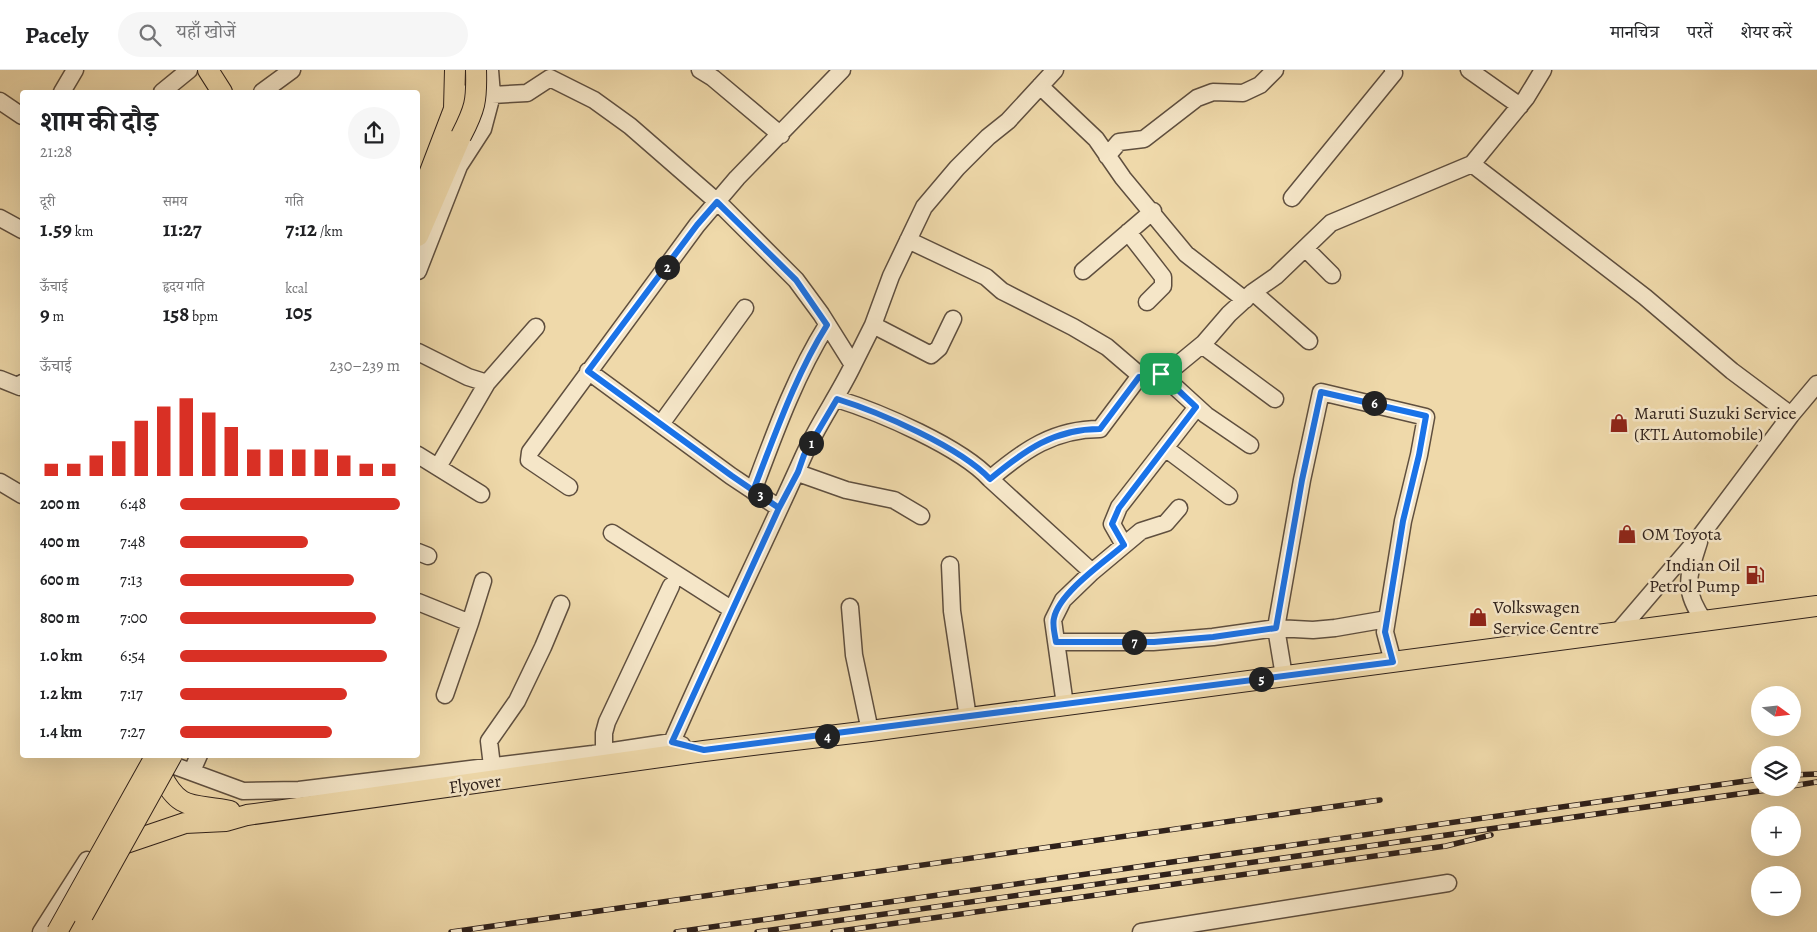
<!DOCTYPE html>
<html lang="hi">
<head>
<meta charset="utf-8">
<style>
  :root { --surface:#fff; --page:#f6f6f6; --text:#202124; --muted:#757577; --line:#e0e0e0; --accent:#d93025 }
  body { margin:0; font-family:Alegreya,"Noto Serif Devanagari",serif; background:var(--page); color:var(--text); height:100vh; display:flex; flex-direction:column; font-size:19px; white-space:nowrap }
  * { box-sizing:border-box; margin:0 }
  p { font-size:16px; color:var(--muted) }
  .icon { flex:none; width:28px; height:28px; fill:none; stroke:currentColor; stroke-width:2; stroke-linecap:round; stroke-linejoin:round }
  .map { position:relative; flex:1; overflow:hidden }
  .drawer { position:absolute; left:20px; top:20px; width:400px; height:668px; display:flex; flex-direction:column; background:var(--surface); border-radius:5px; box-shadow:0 5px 20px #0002 }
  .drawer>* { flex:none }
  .needle { width:32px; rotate:105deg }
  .buttons { position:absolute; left:1751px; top:616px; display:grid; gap:10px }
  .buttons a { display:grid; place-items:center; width:50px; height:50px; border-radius:50%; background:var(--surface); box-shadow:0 5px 20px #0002; font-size:25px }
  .pin { position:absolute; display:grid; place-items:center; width:42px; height:42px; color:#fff; margin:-21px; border-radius:10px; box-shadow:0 2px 8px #0006 }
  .km { position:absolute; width:25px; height:25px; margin:-12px; border-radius:50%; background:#222; color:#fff; font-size:14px; line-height:25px; text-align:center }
  .round { display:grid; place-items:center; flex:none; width:52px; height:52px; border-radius:26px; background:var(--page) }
  .overview { display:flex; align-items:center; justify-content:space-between; height:85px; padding:0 20px }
  h1 { font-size:28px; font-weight:700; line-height:38px }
  .stats { display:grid; grid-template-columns:repeat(3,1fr); gap:8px; height:85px; padding:5px 20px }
  .stats div { display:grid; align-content:center }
  .stats b { font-size:21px; font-weight:700 }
  .stats small { font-size:14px; font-weight:400 }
  .stats p { font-size:14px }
  .chart { height:140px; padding:10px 20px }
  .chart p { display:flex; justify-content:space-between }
  .chart svg { width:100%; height:90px; margin-top:5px; stroke:var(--accent); stroke-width:6 }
  ul { padding:0 20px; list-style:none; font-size:16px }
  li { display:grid; grid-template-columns:80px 60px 1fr; align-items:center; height:38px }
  li i { height:12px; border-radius:6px; background:var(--accent) }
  header { display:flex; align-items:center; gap:30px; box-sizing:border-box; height:70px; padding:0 25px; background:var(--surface); border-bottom:1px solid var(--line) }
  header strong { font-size:24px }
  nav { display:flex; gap:28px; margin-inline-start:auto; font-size:18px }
  .search { width:350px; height:45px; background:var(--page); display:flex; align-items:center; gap:12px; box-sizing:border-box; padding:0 18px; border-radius:28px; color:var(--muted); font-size:19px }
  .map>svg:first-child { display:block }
</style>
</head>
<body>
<header>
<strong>Pacely</strong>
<div class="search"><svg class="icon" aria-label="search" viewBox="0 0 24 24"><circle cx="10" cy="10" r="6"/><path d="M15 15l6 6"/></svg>यहाँ खोजें</div>
<nav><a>मानचित्र</a><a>परतें</a><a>शेयर करें</a></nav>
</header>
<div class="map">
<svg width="1817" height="862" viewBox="0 0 1817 862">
  <rect width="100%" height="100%" fill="#efd9aa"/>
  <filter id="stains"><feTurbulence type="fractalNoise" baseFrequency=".004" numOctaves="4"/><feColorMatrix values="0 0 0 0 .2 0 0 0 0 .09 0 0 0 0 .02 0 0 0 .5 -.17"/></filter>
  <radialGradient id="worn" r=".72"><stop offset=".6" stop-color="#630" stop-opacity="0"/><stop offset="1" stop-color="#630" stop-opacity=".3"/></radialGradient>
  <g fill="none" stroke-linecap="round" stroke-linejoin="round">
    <g stroke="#5f4f3f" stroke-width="19">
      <path id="minor" d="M700 0 713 8 781 65
        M1469 0 1520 36
        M1040 16 1096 69 1123 108 1186 184 1245 230
        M62 22 75 0
        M162 22 189 0
        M262 22 292 0
        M455 23 492 25 527 23 550 8 594 30 630 56 723 137 796 210 821 244 853 295C838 326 818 354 804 385 761 481 714 575 672 672
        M0 31 22 46
        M1107 86 1119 72 1144 69 1197 28 1213 22 1243 23 1260 15 1275 0
        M1472 94 1645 227 1732 301 1791 345
        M1292 128 1394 3 1393 0
        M0 148 22 160
        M1128 162 1163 207V216L1147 232
        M908 170 986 207 1002 221 1073 257 1107 277 1142 307
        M1305 178 1332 205
        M418 201 459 96 483 59 492 25 490 0
        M1083 201 1153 141
        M1253 222 1309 271
        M873 255 931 285 939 278 953 249
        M1202 275 1275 329
        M418 282 468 307 487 313 536 257
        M853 295 873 255 891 206 924 137 957 98 988 67 1008 51 1055 0
        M588 301 731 406 779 438
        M1161 304 1206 345 1250 375
        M0 309 20 317 22 313
        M837 329C879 342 961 377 990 409 1024 380 1054 359 1100 359L1139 307 1151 308 1170 301 1204 273 1229 244 1253 222 1276 206 1331 153 1472 94 1526 28 1543 0
        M661 354 745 238
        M1165 378 1229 426
        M418 385 481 424
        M438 397 487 313
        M798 403 846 420 894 430 921 446
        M990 409 1092 502
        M0 412 22 425
        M569 417 529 390 530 382 697 155 737 108 842 0
        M753 421C774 365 795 306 827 255
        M612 463 731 539
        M1699 472C1688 507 1682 519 1704 551
        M1124 475 1112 454 1119 437 1197 337
        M418 482 428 486
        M950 495 952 541 968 648
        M418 532 470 553 445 625
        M850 537 854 585 870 661
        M470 553 483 511
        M1618 562 1701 465 1791 345 1817 314
        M1056 572H1153L1213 567 1276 558 1313 560 1335 558 1387 549
        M1284 606 1276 558 1302 410 1321 322 1426 347 1419 385 1403 451 1385 562 1393 592
        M1065 635 1053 550 1063 530 1092 502 1141 461 1166 453 1179 438
        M604 683V663L607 652 671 516
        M156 689 243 721 299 720 593 684 672 672 682 675
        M492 696 489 671 517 631 543 577 561 534
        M192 701 199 685
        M41 862 87 790
        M1141 862 1448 813"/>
    </g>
    <g stroke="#2f211b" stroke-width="22">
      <path id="major" d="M208 0 222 22
        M418 133 454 39 455 0
        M418 166 461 66
        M161 704C180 743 194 733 230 741
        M123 774 185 753 226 751 247 745 704 681 870 661 1817 536"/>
    </g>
    <use href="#minor" stroke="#f5e6c8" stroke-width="16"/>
    <use href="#major" stroke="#efd9aa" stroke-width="20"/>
    <g stroke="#2f211b" stroke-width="5.5">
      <path id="rail" d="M1792 705 1817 704
        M1792 716 1817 712
        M451 862 1380 730
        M676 862 1760 709
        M757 862 1781 718
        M833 862 1446 776 1491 765"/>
    </g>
    <use href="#rail" stroke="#f5e6c8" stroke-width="4" stroke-dasharray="11" stroke-linecap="butt"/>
    <g stroke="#2f211b" stroke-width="22" stroke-linecap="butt">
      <path id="major-bridge" d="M461 66C475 39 477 31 476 0
        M83 845 172 685
        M57 862 156 685"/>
    </g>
    <use href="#major-bridge" stroke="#efd9aa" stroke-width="20"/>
  </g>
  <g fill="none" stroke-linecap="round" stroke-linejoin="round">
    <g stroke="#fff" stroke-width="10">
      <path id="route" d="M1161 304 1151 308 1139 307 1100 359C1054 359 1025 380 990 409 960 377 879 342 837 329L804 385 798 402 779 438 732 406 588 301 697 155 717 132 796 210 827 255C795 306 775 365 753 421L779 438 672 672 704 680 1393 592 1385 562 1403 451 1419 385 1426 346 1321 322 1302 410 1276 558 1213 567 1154 572H1056C1055 565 1052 555 1054 548 1059 523 1104 492 1124 475L1112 454 1119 438 1196 337 1161 304"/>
    </g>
    <use href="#route" stroke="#1a73e8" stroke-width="6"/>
  </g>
  <defs>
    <g id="shop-bare" transform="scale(1.5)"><path d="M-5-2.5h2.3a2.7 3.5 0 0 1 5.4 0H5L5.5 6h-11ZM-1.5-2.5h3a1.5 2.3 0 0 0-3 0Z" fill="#8f2418" stroke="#f5e6c8" stroke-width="2.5" paint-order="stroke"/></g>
    <g id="fuel-bare" transform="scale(1.5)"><path d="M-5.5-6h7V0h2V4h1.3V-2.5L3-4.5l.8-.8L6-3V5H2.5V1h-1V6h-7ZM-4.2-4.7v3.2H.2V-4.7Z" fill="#8f2418" stroke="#f5e6c8" stroke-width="2.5" paint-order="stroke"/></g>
  </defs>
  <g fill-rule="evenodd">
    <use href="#shop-bare" x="1619" y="353"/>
    <use href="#shop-bare" x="1627" y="464"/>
    <use href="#fuel-bare" x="1755" y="505"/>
    <use href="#shop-bare" x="1478" y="547"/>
  </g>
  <g text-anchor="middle" stroke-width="5" stroke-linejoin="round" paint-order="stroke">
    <g font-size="18" fill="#2f211b" stroke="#f5e6c8" text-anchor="start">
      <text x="1634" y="349">Maruti Suzuki Service<tspan x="1634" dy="21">(KTL Automobile)</tspan></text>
      <text x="1642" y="470">OM Toyota</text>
      <text x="1740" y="501" text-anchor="end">Indian Oil<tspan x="1740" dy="21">Petrol Pump</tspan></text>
      <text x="1493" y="543">Volkswagen<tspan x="1493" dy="21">Service Centre</tspan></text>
    </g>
    <g font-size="18" fill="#2f211b" stroke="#f5e6c8">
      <text transform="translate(475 714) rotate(-8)" y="6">Flyover</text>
    </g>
  </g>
  <rect width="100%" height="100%" filter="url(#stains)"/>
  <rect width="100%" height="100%" fill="url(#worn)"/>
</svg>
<div class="buttons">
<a><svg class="needle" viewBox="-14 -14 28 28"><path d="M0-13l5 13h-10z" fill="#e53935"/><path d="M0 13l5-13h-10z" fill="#757577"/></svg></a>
<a><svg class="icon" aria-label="layers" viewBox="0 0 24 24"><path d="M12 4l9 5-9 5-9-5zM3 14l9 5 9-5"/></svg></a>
<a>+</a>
<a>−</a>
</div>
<div class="pin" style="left:1161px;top:304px;background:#1e9e55"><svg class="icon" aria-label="arrive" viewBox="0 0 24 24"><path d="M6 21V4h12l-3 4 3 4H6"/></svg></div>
<b class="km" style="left:811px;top:373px">1</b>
<b class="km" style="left:667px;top:197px">2</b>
<b class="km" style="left:760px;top:425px">3</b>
<b class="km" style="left:827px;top:666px">4</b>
<b class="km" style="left:1261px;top:609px">5</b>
<b class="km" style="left:1374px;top:333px">6</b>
<b class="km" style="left:1134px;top:572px">7</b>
<section class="drawer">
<div class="overview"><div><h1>शाम की दौड़</h1><p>21:28</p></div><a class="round"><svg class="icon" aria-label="share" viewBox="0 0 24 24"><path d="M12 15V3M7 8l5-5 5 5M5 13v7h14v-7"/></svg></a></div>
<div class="stats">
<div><p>दूरी</p><b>1.59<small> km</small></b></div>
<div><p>समय</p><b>11:27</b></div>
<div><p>गति</p><b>7:12<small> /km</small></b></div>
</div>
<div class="stats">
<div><p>ऊँचाई</p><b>9<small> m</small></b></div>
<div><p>हृदय गति</p><b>158<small> bpm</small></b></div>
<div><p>kcal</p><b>105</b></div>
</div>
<div class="chart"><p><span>ऊँचाई</span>230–239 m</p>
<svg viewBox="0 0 160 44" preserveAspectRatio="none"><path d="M5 44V38M15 44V38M25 44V34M35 44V27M45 44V17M55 44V10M65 44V6M75 44V13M85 44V20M95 44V31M105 44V31M115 44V31M125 44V31M135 44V34M145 44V38M155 44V38"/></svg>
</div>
<ul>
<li><b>200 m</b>6:48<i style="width:100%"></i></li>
<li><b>400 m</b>7:48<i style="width:58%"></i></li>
<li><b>600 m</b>7:13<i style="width:79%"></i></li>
<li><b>800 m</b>7:00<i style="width:89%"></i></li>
<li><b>1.0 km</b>6:54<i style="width:94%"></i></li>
<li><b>1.2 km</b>7:17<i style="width:76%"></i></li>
<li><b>1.4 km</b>7:27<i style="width:69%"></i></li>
</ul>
</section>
</div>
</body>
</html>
